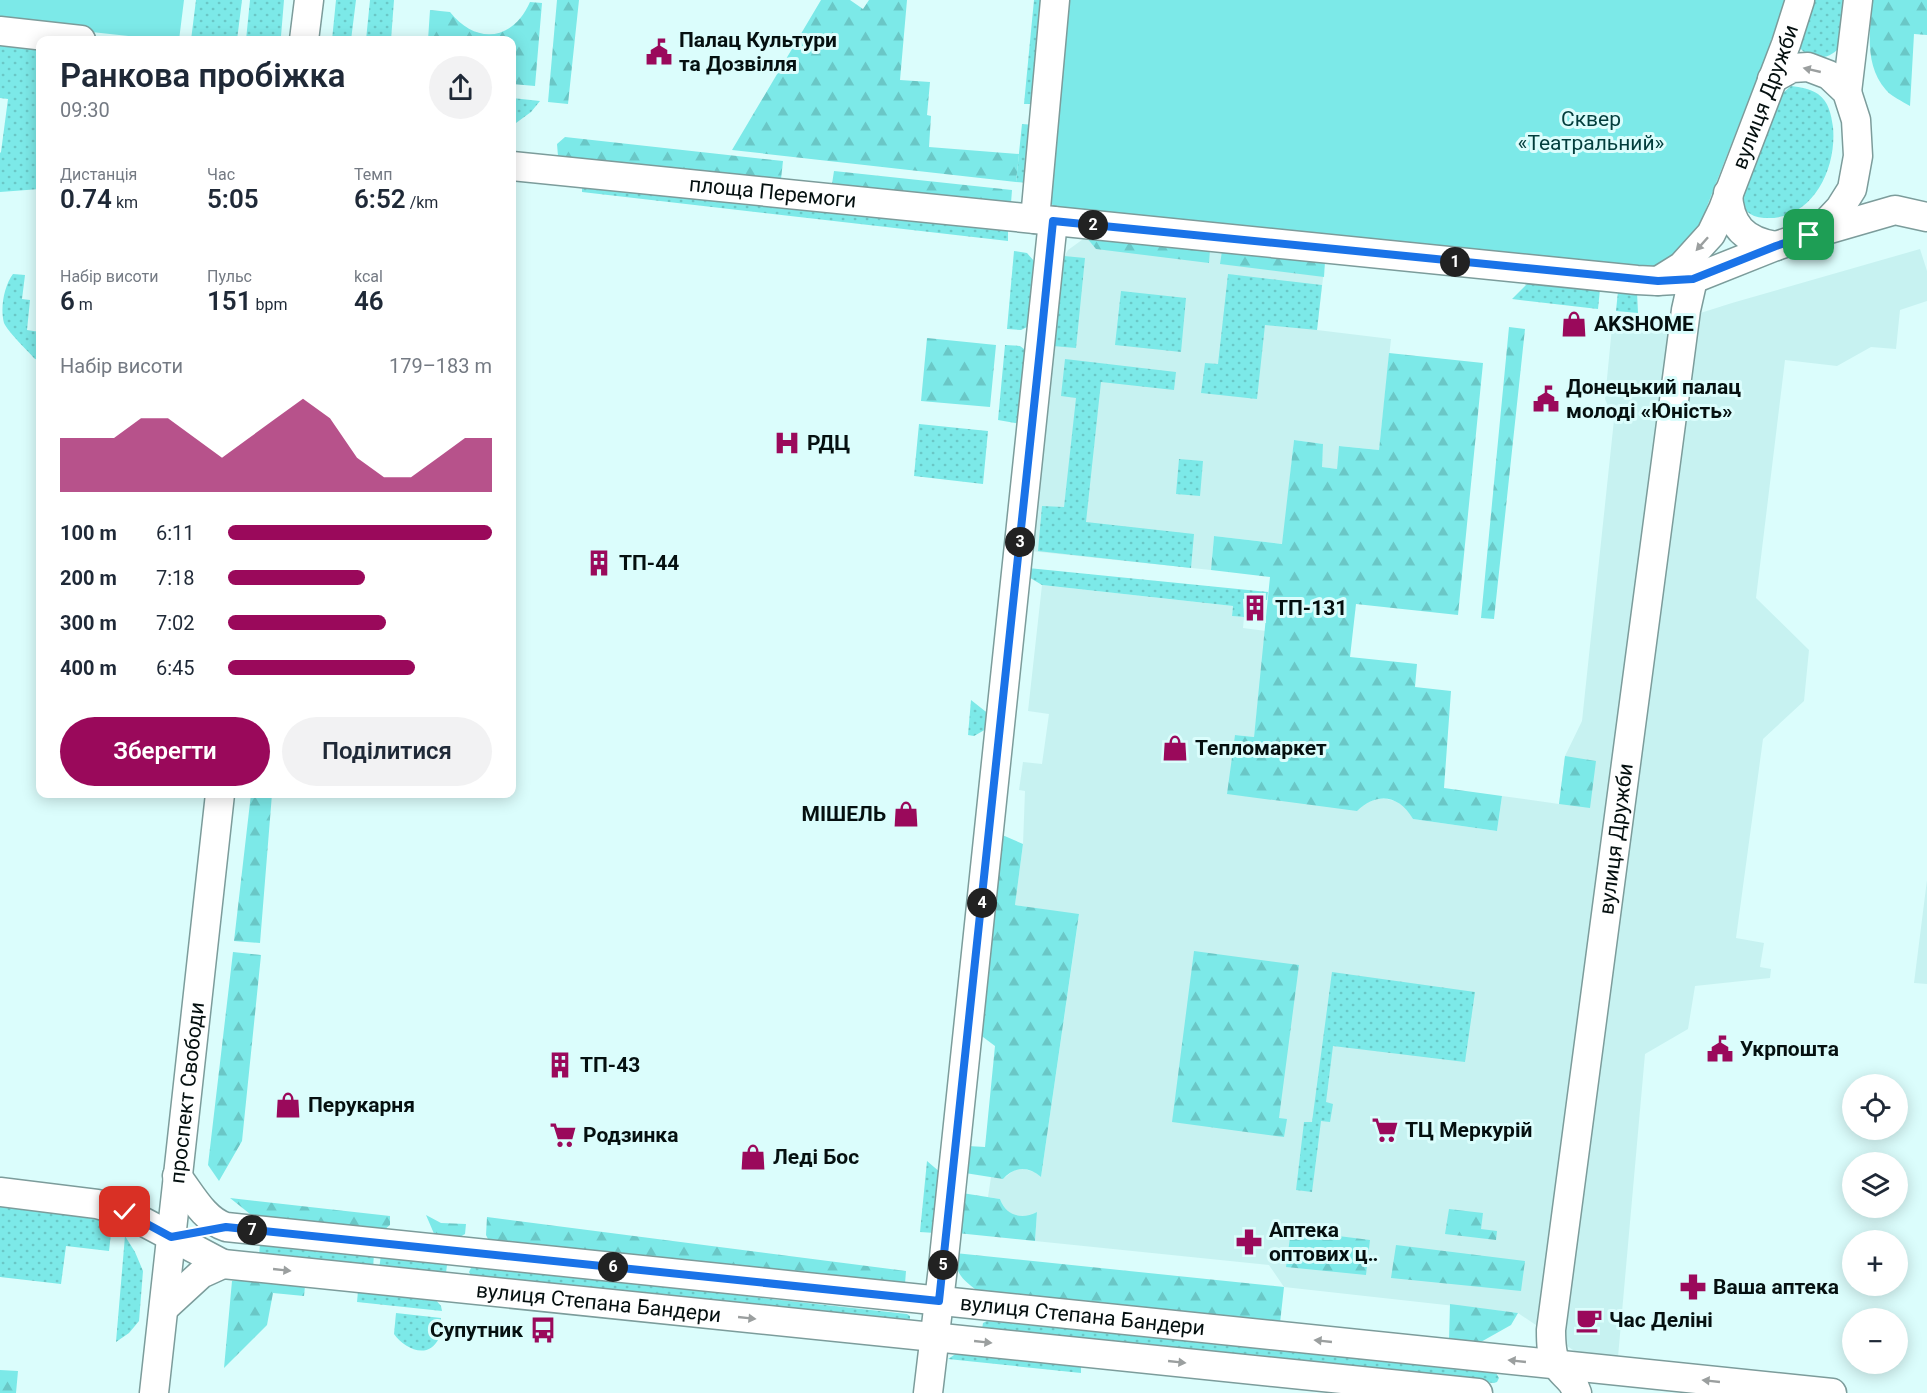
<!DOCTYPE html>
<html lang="uk">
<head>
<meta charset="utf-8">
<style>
  :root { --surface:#fff; --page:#f2f2f3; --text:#1f2937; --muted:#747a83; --accent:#9a095b }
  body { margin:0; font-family:Roboto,sans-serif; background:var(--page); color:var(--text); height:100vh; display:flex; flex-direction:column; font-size:22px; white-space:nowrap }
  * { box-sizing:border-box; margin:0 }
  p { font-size:20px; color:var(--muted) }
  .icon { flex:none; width:33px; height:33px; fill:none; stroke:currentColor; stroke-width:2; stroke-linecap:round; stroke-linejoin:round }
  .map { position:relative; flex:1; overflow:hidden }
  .drawer { position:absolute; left:36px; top:36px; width:480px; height:762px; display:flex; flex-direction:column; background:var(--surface); border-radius:12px; box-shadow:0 3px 15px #0003 }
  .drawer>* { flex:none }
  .fabs { position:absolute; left:1842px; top:1074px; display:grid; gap:12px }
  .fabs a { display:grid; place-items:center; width:66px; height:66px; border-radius:50%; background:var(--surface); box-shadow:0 3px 15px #0003; font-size:30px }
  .pin { position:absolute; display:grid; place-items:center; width:51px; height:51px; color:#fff; margin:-26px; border-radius:12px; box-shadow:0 3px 9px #0006 }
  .km { position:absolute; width:30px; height:30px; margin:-15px; border-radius:50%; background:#222; color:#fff; font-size:16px; line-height:30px; text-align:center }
  .round { display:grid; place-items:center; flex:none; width:63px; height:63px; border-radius:32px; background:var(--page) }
  .overview { display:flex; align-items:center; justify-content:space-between; height:102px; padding:0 24px }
  h1 { font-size:33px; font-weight:600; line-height:45px }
  .stats { display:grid; grid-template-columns:repeat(3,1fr); gap:9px; height:102px; padding:6px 24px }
  .stats div { display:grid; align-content:center }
  .stats b { font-size:26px; font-weight:600 }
  .stats small { font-size:16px; font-weight:400 }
  .stats p { font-size:16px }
  .chart { height:168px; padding:12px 24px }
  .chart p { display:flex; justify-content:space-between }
  .chart svg { width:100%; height:108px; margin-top:6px; fill:var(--accent); opacity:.7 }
  .cta { display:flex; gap:12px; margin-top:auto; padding:12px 24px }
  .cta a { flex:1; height:69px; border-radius:36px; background:var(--accent); color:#fff; font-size:24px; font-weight:600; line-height:69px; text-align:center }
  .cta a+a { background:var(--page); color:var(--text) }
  ul { padding:0 24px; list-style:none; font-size:20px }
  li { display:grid; grid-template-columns:96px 72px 1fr; align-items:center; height:45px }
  li i { height:15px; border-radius:8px; background:var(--accent) }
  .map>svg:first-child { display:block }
</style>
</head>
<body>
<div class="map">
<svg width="1927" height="1393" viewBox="0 0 1927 1393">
  <defs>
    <pattern id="grass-dots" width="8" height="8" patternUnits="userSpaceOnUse" patternTransform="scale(1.5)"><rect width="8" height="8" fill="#7ce9e8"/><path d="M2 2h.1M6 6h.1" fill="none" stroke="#6ac7c6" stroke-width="1.8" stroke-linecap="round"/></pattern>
    <pattern id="forest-firs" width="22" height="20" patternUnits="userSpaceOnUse" patternTransform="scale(1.5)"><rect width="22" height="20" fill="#7ce9e8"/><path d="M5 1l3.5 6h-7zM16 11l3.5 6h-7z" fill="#6ac7c6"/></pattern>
  </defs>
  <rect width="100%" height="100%" fill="#dbfdfc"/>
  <path fill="#c7f2f1" d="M1086 237 1325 261 1317 330 1391 339 1379 450 1340 446 1337 469 1321 467 1323 444 1294 440 1283 544 1214 536 1211 570 1030 551 1063 259 1068 250Z
    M1920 249 1927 271V301L1900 310 1896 349 1871 347 1837 366 1785 360 1756 598 1809 650 1804 701 1763 739 1736 938 1764 943 1760 967 1771 969 1770 978 1695 986 1688 1029 1645 1054 1618 1357 1579 1354 1518 1313 1284 1287 1269 1265 1035 1241 1037 1212 1030 1216H1014L1007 1211 1002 1205 1000 1199 988 1197 991 1177 1003 1179 1013 1171 1020 1168 1035 1172 1041 1177 1079 915 1015 905 1023 844 1025 791 1019 790 1023 762 1042 764 1049 714 1028 711 1042 585 1233 606 1232 616 1244 617 1243 628 1266 631 1254 737 1235 735 1366 803 1376 799H1387L1398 802 1407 808 1413 819 1497 831 1502 796 1559 804 1565 756 1582 721 1614 420 1605 399 1612 327 1647 330 1732 303Z
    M1927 880V984L1914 983Z"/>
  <path fill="url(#grass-dots)" d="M196 0H242L237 40H191Z
    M250 0H284L281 36 277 40H246Z
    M336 0H356L351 40H332Z
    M370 0H394L391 40H366Z
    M1034 0H1047L1037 104H1024Z
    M1811 0H1848L1839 48C1827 61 1811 61 1799 47Z
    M0 41 40 47V189L0 192V153L1 152 8 99 0 98Z
    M1791 86C1801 87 1810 89 1818 94 1829 102 1831 114 1833 127 1837 169 1812 221 1764 218 1749 217 1742 209 1740 195L1777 98Z
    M512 98 540 101 531 112 516 123H512Z
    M1022 124 1035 125 1030 183 1016 182Z
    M582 188 1008 231V241L582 192Z
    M1014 251 1027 253 1034 261 1036 271 1031 325 1021 330 1007 329Z
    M1064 256 1085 258 1076 348 1053 346 1063 259Z
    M13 274 25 275 22 299 30 300 27 330 40 332V360L35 359C28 351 8 332 4 323 0 308 4 286 13 274Z
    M1228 274 1322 285 1317 330 1265 325 1257 399 1201 393 1205 363 1218 364Z
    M1528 283 1600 289 1598 309 1512 299Z
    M1121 291 1186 298 1181 352 1115 345Z
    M1618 291 1637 292 1638 313 1616 311Z
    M1005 345 1020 346 1028 352 1021 424 998 420Z
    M1065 359 1176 372 1174 390 1101 382 1086 522 1194 534 1191 568 1038 551 1042 506 1064 507 1076 398 1061 396Z
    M919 424 988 431 983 484 914 476Z
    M1179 459 1203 461 1200 496 1176 494Z
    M1028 568 1268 592 1267 600 1243 599 1244 617 1232 616 1233 606 1042 585 1027 576Z
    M971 700 990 715 988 728 974 736 968 735Z
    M1332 972 1475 992 1465 1062 1333 1046 1326 1102 1333 1104 1330 1122 1321 1121 1312 1192 1296 1190 1304 1122H1312Z
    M927 1161 941 1173 935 1233 920 1232Z
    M0 1201 97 1214 112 1224 109 1251 66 1246 61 1284 0 1277Z
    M125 1236 135 1252 143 1271 139 1321 129 1333 116 1342Z
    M260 1243 374 1254 373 1268 259 1257Z
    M381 1255 444 1262 447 1265 446 1273 379 1269Z
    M475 1266 907 1314 910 1316V1322L471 1276 469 1272 471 1268Z
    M358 1291 435 1299 441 1306 442 1311 357 1302Z
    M396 1313 441 1318C440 1324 441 1333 439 1338 428 1361 404 1348 394 1334Z
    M987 1321 1495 1371 1499 1378 1497 1382 1494 1383 1276 1362 982 1329 983 1323Z
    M957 1353 1081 1366V1373L948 1359Z"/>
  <path fill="url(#forest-firs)" d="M557 0H579L568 104 548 102Z
    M821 0H850L863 9 869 0H907L900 80 930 82 927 115 931 116 929 147 1019 154 1016 182 732 150Z
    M1872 0H1927V35L1914 34 1910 106C1902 101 1892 97 1886 90 1864 65 1870 31 1872 0Z
    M530 2 542 3 535 86 512 84V40H428L430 10 450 12C476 45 513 41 530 2Z
    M565 137 783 161 781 179 558 156 557 144Z
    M834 171 1012 190 1011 203 832 184Z
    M1086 237 1210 250 1209 263 1096 249Z
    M1222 251 1325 261 1324 277 1220 264Z
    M1509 327 1525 329 1494 619 1481 618Z
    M927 338 996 345 990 407 921 401Z
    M1389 353 1483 363 1458 615 1356 604 1350 657 1417 664 1415 687 1451 691 1444 788 1502 796 1497 831 1413 819C1399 795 1377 792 1357 811L1227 794 1235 735 1254 737 1270 577 1211 570 1214 536 1282 544 1294 440 1323 444 1322 467 1337 469 1339 446 1379 450Z
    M1565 756 1596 761 1590 808 1559 804Z
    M251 794H272L260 943 234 941Z
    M1000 834 1023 844 1015 905 1079 914 1041 1177C1029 1166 1014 1166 1003 1179L965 1173 968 1146 985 1147 995 1046 979 1034Z
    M1194 951 1299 965 1279 1118 1287 1119 1284 1137 1172 1122Z
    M233 952 261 955 242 1141 219 1181 208 1165Z
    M962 1193 1000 1199C1006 1216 1022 1220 1037 1212L1035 1241 957 1233Z
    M230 1198 390 1216V1225L384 1230 255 1218Z
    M1449 1209 1483 1213 1481 1229 1497 1231 1496 1240 1445 1234Z
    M426 1215 441 1223 466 1224 465 1234 458 1238 435 1236Z
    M487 1217 906 1271 905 1284 489 1241 486 1235Z
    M1291 1230 1370 1240 1366 1275 1286 1267Z
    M1396 1245 1525 1261 1521 1291 1391 1278Z
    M955 1253 1284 1287 1280 1323 979 1292C962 1279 955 1274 955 1253Z
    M240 1279 305 1286 304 1296 273 1293 267 1325 224 1368 232 1281Z
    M1450 1304 1518 1313 1511 1325 1479 1343 1449 1340Z
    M0 1370 18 1371 16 1393H0Z"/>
  <path fill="#7ce9e8" d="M0 0H184L179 40H165L0 22Z
    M1062 0H1785L1765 58 1699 227 1673 256 1653 269 1056 210 1049 200Z"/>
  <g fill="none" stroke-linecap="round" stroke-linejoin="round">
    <g stroke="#7c9c9b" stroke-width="31">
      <g id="minor">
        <path d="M0 31 81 40"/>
        <path d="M304 40 309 0"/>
        <path d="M1847 92 1858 0"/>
        <path id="s1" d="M512 166 1637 280 1657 281 1693 279 1776 246 1809 235 1824 225 1840 208 1852 189 1858 156 1856 120 1847 92 1829 75 1808 67 1792 68 1772 79"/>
        <path d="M1728 193C1729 225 1744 241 1776 246"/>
        <path d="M1035 219 1055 0"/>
        <path d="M1819 232 1895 210 1927 217"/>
        <path id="s2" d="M1658 281 1682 266 1711 234 1723 209 1786 44 1800 0"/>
        <path id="s3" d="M177 1176C191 1194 204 1220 226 1227L1832 1393"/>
        <path d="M0 1192 97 1204 125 1212 223 1264"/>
        <path id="s4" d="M164 1308 201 1274 223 1264 1478 1393"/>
        <path id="s5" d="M154 1393 220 794"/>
        <path d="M928 1393 943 1267 1053 221"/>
        <path id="s6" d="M1577 1393C1572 1377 1564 1377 1557 1365 1551 1355 1551 1341 1551 1330L1686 310 1693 279"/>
      </g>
    </g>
    <use href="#minor" stroke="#fff" stroke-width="28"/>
  </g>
  <defs><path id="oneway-solid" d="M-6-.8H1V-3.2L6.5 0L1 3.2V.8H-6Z" transform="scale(1.5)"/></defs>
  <g fill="#9b9f9f">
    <use href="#oneway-solid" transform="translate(1812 70) rotate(-167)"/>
    <use href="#oneway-solid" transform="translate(1702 244) rotate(132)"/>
    <use href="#oneway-solid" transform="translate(282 1270) rotate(6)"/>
    <use href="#oneway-solid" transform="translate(747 1318) rotate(6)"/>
    <use href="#oneway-solid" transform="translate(1323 1341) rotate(-174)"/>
    <use href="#oneway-solid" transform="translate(983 1342) rotate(6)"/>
    <use href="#oneway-solid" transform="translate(1517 1361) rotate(-174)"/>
    <use href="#oneway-solid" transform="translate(1177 1362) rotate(6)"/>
    <use href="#oneway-solid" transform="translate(1711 1381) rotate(-174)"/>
  </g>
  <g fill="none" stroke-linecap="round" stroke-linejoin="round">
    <g stroke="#fff" stroke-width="12">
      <path id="route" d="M125 1212 171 1237 226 1227 939 1301 1041 340 1053 221 1658 281 1693 279 1776 246 1809 235"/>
    </g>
    <use href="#route" stroke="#1a73e8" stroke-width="8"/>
  </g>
  <defs>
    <g id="civic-bare" transform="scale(2.07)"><path d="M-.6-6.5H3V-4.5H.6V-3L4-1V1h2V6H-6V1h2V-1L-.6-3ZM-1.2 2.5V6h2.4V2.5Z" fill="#9a095b" stroke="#dbfdfc" stroke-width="2.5" paint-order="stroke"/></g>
    <g id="shop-bare" transform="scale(2.07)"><path d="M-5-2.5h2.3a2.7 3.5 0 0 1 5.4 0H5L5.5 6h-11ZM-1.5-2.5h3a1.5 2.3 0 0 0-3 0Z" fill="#9a095b" stroke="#dbfdfc" stroke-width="2.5" paint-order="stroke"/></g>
    <g id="hospital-bare" transform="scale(2.07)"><path d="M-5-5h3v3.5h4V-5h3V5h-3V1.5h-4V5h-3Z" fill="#9a095b" stroke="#dbfdfc" stroke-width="2.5" paint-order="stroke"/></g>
    <g id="building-bare" transform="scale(2.07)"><path d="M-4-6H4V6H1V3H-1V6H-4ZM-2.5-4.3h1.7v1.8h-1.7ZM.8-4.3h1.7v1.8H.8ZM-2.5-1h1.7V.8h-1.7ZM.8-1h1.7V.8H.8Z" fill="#9a095b" stroke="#dbfdfc" stroke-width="2.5" paint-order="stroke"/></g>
    <g id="supermarket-bare" transform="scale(2.07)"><path d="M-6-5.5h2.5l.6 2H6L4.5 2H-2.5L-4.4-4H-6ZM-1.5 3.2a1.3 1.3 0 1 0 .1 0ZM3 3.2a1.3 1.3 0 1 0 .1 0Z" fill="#9a095b" stroke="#dbfdfc" stroke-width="2.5" paint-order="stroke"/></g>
    <g id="pharmacy-bare" transform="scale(2.07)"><path d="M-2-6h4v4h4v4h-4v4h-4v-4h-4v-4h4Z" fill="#9a095b" stroke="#dbfdfc" stroke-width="2.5" paint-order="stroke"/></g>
    <g id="cafe-bare" transform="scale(2.07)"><path d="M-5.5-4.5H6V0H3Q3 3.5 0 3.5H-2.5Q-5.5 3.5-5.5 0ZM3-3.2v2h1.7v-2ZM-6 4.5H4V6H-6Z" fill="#9a095b" stroke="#dbfdfc" stroke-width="2.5" paint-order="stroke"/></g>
    <g id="bus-bare" transform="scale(2.07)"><path d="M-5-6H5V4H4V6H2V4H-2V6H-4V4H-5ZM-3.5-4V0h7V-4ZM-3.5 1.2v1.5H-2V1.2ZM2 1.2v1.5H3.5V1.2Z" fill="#9a095b" stroke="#dbfdfc" stroke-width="2.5" paint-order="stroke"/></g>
  </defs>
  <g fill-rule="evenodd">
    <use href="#civic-bare" x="659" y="52"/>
    <use href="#shop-bare" x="1574" y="324"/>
    <use href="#civic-bare" x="1546" y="399"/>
    <use href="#hospital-bare" x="787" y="443"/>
    <use href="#building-bare" x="599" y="563"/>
    <use href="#building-bare" x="1255" y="608"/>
    <use href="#shop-bare" x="1175" y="748"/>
    <use href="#shop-bare" x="906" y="814"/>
    <use href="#civic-bare" x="1720" y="1049"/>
    <use href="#building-bare" x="560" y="1065"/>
    <use href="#shop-bare" x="288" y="1105"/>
    <use href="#supermarket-bare" x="1385" y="1130"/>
    <use href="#supermarket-bare" x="563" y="1135"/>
    <use href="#shop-bare" x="753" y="1157"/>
    <use href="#pharmacy-bare" x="1249" y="1242"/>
    <use href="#pharmacy-bare" x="1693" y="1287"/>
    <use href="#cafe-bare" x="1589" y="1320"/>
    <use href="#bus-bare" x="543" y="1330"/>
  </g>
  <g text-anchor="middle" stroke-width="6" stroke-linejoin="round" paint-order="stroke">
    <g font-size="21" font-weight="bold" fill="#051010" stroke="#dbfdfc" text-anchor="start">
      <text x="679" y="47">Палац Культури<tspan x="679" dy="24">та Дозвілля</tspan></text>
      <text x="1594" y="331">AKSHOME</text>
      <text x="1566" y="394">Донецький палац<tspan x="1566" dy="24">молоді «Юність»</tspan></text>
      <text x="807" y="450">РДЦ</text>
      <text x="619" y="570">ТП-44</text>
      <text x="1275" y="615">ТП-131</text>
      <text x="1195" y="755">Тепломаркет</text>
      <text x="886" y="821" text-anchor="end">МІШЕЛЬ</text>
      <text x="1740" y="1056">Укрпошта</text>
      <text x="580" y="1072">ТП-43</text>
      <text x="308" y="1112">Перукарня</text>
      <text x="1405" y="1137">ТЦ Меркурій</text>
      <text x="583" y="1142">Родзинка</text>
      <text x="773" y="1164">Леді Бос</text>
      <text x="1269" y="1237">Аптека<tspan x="1269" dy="24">оптових ц‥</tspan></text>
      <text x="1713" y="1294">Ваша аптека</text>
      <text x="1609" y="1327">Час Деліні</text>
      <text x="523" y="1337" text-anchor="end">Супутник</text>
    </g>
    <g font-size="21" fill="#051010" stroke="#dbfdfc">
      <text dy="7" stroke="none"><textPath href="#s2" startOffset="219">вулиця Дружби</textPath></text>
      <text dy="7" stroke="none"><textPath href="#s1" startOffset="262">площа Перемоги</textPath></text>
      <text dy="7" stroke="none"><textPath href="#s6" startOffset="566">вулиця Дружби</textPath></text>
      <text dy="7" stroke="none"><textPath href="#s5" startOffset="302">проспект Свободи</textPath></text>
      <text dy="7" stroke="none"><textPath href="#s4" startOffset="452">вулиця Степана Бандери</textPath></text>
      <text dy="7" stroke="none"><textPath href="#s3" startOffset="933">вулиця Степана Бандери</textPath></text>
    </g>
    <g font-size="21" fill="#023d3c" stroke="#dbfdfc">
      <text x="1591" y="126">Сквер<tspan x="1591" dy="24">«Театральний»</tspan></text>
    </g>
  </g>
</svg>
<div class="fabs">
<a><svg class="icon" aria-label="locate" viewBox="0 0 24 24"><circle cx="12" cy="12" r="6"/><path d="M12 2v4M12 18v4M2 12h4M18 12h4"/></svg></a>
<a><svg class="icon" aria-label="layers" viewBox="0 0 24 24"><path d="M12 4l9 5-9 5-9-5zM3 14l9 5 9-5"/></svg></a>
<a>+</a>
<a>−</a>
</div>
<div class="pin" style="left:1809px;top:235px;background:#1e9e55"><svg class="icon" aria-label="arrive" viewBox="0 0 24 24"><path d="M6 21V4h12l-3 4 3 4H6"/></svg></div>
<div class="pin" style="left:125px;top:1212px;background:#d93025"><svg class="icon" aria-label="check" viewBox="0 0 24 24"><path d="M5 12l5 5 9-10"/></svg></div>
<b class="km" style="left:1455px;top:262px">1</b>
<b class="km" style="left:1093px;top:225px">2</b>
<b class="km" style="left:1020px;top:542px">3</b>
<b class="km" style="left:982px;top:903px">4</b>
<b class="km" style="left:943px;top:1265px">5</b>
<b class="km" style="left:613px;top:1267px">6</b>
<b class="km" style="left:252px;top:1230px">7</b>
<section class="drawer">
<div class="overview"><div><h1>Ранкова пробіжка</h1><p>09:30</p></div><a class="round"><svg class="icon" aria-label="share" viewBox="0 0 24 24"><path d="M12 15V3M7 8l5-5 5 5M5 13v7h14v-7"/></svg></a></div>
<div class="stats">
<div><p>Дистанція</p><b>0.74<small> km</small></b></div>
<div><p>Час</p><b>5:05</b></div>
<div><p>Темп</p><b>6:52<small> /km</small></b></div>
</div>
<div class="stats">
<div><p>Набір висоти</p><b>6<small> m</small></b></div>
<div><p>Пульс</p><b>151<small> bpm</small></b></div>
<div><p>kcal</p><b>46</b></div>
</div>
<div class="chart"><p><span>Набір висоти</span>179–183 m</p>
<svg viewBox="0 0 160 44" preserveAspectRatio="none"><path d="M0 44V22L10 22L20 22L30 14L40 14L50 22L60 30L70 22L80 14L90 6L100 14L110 30L120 38L130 38L140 30L150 22L160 22V44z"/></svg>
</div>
<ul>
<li><b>100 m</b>6:11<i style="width:100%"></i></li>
<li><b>200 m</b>7:18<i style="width:52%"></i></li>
<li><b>300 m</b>7:02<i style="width:60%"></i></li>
<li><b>400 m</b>6:45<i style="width:71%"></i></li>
</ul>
<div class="cta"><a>Зберегти</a><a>Поділитися</a></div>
</section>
</div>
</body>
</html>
